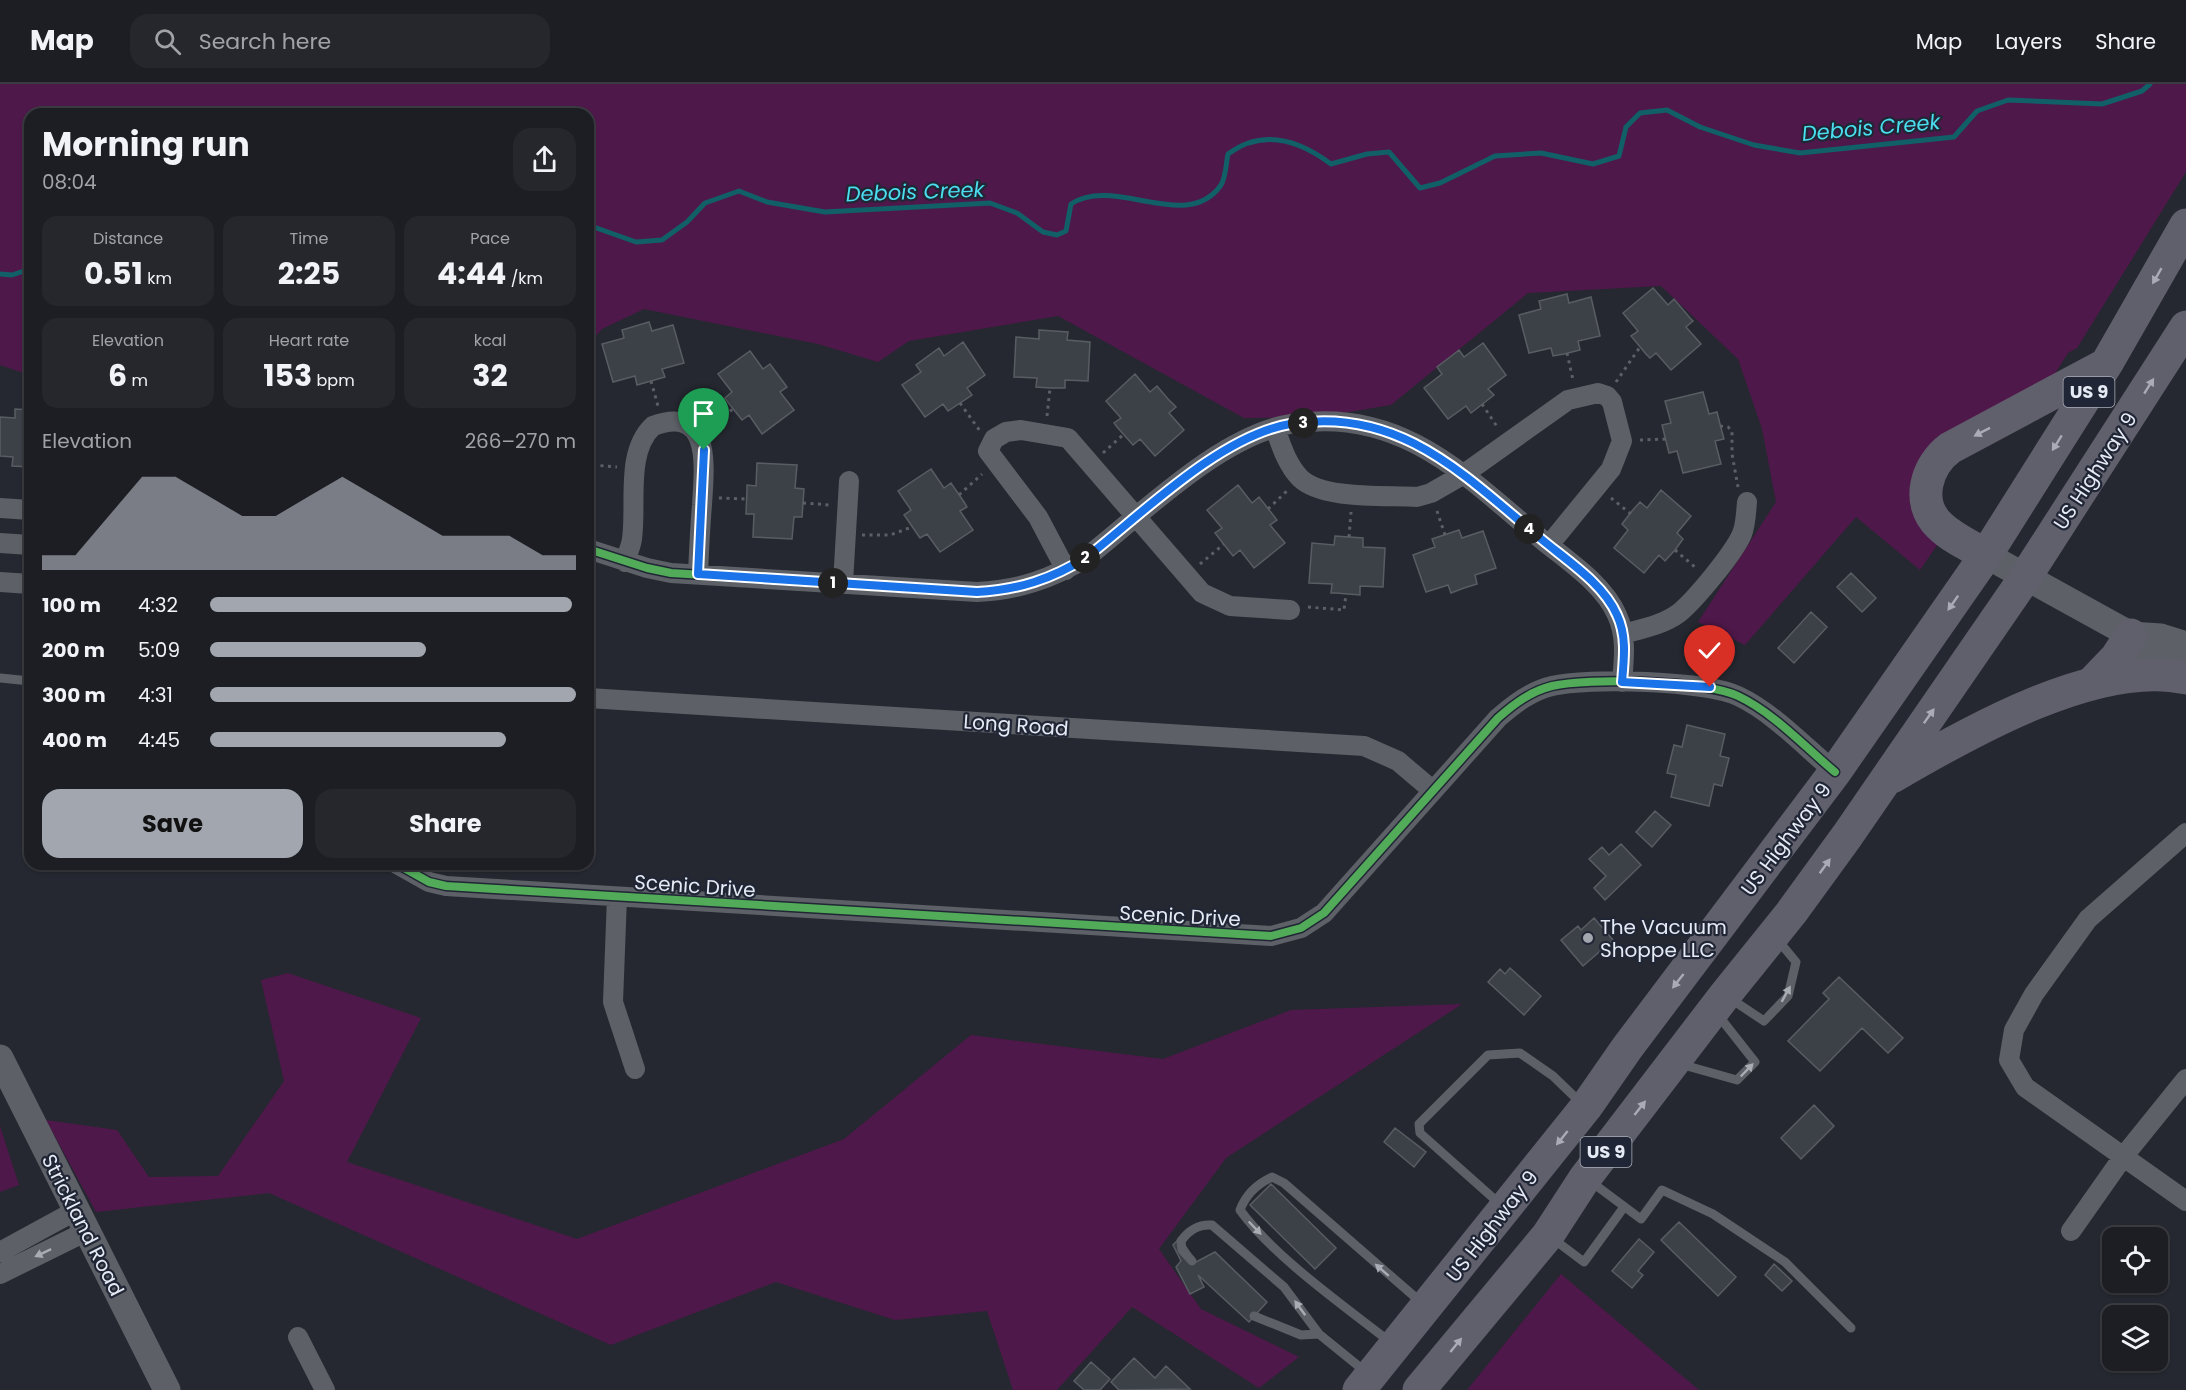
<!DOCTYPE html>
<html lang="en">
<head>
<meta charset="utf-8">
<style>
  :root { --surface:#1c1e24; --page:#25272c; --text:#f1f3f6; --muted:#a0a2a6; --line:#3a3c41; --accent:#a2a6af }
  body { margin:0; font-family:Poppins,sans-serif; background:var(--page); color:var(--text); height:100vh; display:flex; flex-direction:column; font-size:22px; white-space:nowrap }
  * { box-sizing:border-box; margin:0 }
  p { font-size:20px; color:var(--muted) }
  .icon { flex:none; width:33px; height:33px; fill:none; stroke:currentColor; stroke-width:2; stroke-linecap:round; stroke-linejoin:round }
  .map { position:relative; flex:1; overflow:hidden }
  .drawer { position:absolute; left:24px; top:24px; width:570px; height:762px; display:flex; flex-direction:column; background:var(--surface); border-radius:18px; box-shadow:0 2px 4px #0004,0 0 0 2px var(--line) }
  .drawer>* { flex:none }
  .fabs { position:absolute; left:2102px; top:1143px; display:grid; gap:12px }
  .fabs a { display:grid; place-items:center; width:66px; height:66px; border-radius:12px; background:var(--surface); box-shadow:0 2px 4px #0004,0 0 0 2px var(--line); font-size:30px }
  .pin { position:absolute; display:grid; place-items:center; width:51px; height:51px; color:#fff; margin:-62px -26px; border-radius:50% 50% 50% 0; rotate:-45deg; box-shadow:0 0 6px #0007 }
  .pin .icon { rotate:45deg }
  .km { position:absolute; width:30px; height:30px; margin:-15px; border-radius:50%; background:#222; color:#fff; font-size:16px; line-height:30px; text-align:center }
  .round { display:grid; place-items:center; flex:none; width:63px; height:63px; border-radius:18px; background:var(--page) }
  .head { display:flex; align-items:center; justify-content:space-between; height:102px; padding:0 18px }
  h1 { font-size:33px; font-weight:700; line-height:45px }
  .stats { display:grid; grid-template-columns:repeat(3,1fr); gap:9px; height:102px; padding:6px 18px }
  .stats div { display:grid; align-content:center; border-radius:15px; background:var(--page); text-align:center }
  .stats b { font-size:30px; font-weight:700 }
  .stats small { font-size:16px; font-weight:400 }
  .stats p { font-size:16px }
  .chart { height:168px; padding:12px 18px }
  .chart p { display:flex; justify-content:space-between }
  .chart svg { width:100%; height:108px; margin-top:6px; fill:var(--accent); opacity:.7 }
  .primary-button { display:flex; gap:12px; margin-top:auto; padding:12px 18px }
  .primary-button a { flex:1; height:69px; border-radius:18px; background:var(--accent); color:#111; font-size:24px; font-weight:700; line-height:69px; text-align:center }
  .primary-button a+a { background:var(--page); color:var(--text) }
  ul { padding:0 18px; list-style:none; font-size:20px }
  li { display:grid; grid-template-columns:96px 72px 1fr; align-items:center; height:45px }
  li i { height:15px; border-radius:8px; background:var(--accent) }
  header { display:flex; align-items:center; gap:36px; box-sizing:border-box; height:84px; padding:0 30px; background:var(--surface); border-bottom:2px solid var(--line) }
  header strong { font-size:28px }
  nav { display:flex; gap:33px; margin-inline-start:auto; font-size:21px }
  .search { width:420px; height:54px; background:var(--page); display:flex; align-items:center; gap:15px; box-sizing:border-box; padding:0 21px; border-radius:18px; color:var(--muted); font-size:22px }
  .map>svg:first-child { display:block }
</style>
</head>
<body>
<header>
<strong>Map</strong>
<div class="search"><svg class="icon" aria-label="search" viewBox="0 0 24 24"><circle cx="10" cy="10" r="6"/><path d="M15 15l6 6"/></svg>Search here</div>
<nav><a>Map</a><a>Layers</a><a>Share</a></nav>
</header>
<div class="map">
<svg width="2186" height="1306" viewBox="0 0 2186 1306">
  <rect width="100%" height="100%" fill="#252830"/>
  <path fill="#4f184a" d="M0 0H2186V88L2077 264 2068 269 2049 299 1938 360 1940 457 1920 486 1856 433 1745 561 1698 538 1776 418 1762 345 1738 275 1661 202 1528 209 1391 321 1319 333 1244 334 1058 232 909 257 878 278 818 260 644 225 602 245 588 260V30H30V291L0 281Z
    M288 889 421 934 347 1078 577 1155 844 1055 971 951 1163 975 1291 926 1462 920 1226 1074 1159 1165 1201 1225 1299 1273 1259 1304 1132 1223 1057 1306H1013L987 1227 895 1236 776 1198 611 1261 269 1109 96 1128 46 1036 117 1046 149 1093 218 1092 284 997 261 896Z
    M0 1042 19 1101 0 1108Z
    M1561 1190 1699 1306H1467Z"/>
  <g fill="none" stroke-linecap="round" stroke-linejoin="round">
    <path stroke="#115f67" stroke-width="5" d="M588 141 636 158 662 156 687 138 705 119 739 107 767 118 825 128 990 119 1017 129 1043 148 1057 151 1066 147 1071 120C1115 91 1187 150 1221 101 1226 93 1226 79 1228 70 1263 44 1299 56 1331 80L1367 70 1389 68 1420 104 1440 99 1495 72 1541 69 1593 80 1619 72 1626 43 1640 29 1667 26 1700 43 1754 61 1800 69 1954 53 1977 27 2008 16 2102 20 2142 7 2150 0
      M0 190 12 191 30 185"/>
  </g>
  <path fill="#3c4147" stroke="#585d63" stroke-width="1.5" d="M1653 204 1668 221 1674 215 1690 234 1693 237 1686 243 1701 260 1671 286 1656 269 1650 274 1646 270 1631 252 1638 247 1623 229Z
    M1567 210 1569 219 1591 213 1600 252 1578 257 1580 266 1564 270 1553 272 1551 264 1529 269 1519 231 1541 225 1539 217Z
    M649 238 652 247 673 241 684 279 662 285 665 293 637 301 635 292 613 298 602 260 624 254 622 246Z
    M1039 246 1068 248 1067 256 1090 258 1088 297 1065 296V304H1050L1036 303 1037 294 1014 293 1016 253 1039 255Z
    M963 258 985 291 967 304 972 311 948 327 943 320 925 333 902 301 921 288 916 281 939 264 944 272Z
    M1483 259 1506 291 1488 305 1494 311 1480 322 1471 329 1466 322 1448 335 1424 304 1442 290 1437 283 1450 273 1459 266 1464 273Z
    M750 267 763 285 770 280 784 299 787 303 780 308 794 326 762 350 749 331 742 336 727 317 725 314 732 308 718 290Z
    M1135 290 1150 308 1157 302 1168 315 1176 323 1169 329 1184 346 1155 372 1140 355 1133 361 1117 343 1114 339 1121 334 1106 317Z
    M1703 308 1709 330 1717 328 1721 344 1724 355 1715 357 1721 380 1683 389 1677 367 1669 369 1662 341 1671 339 1665 317Z
    M15 325 30 326V383L12 382 13 373 0 372V333L15 334Z
    M588 367H594L593 396 588 395Z
    M757 379 797 381 795 404 804 405 802 433H794L792 455 753 453 754 430H746L747 406V401L756 402Z
    M931 385 944 404 951 399 964 418 967 423 960 427 973 446 940 468 927 450 920 454 907 435 904 431 911 426 898 407Z
    M1238 401 1252 419 1259 413 1277 436 1270 441 1285 459 1254 484 1240 466 1233 472 1222 458 1215 449 1222 444 1207 426Z
    M1661 406 1691 432 1677 449 1683 455 1675 466 1665 477 1659 471 1644 489 1614 464 1628 446 1622 440 1632 427 1640 418 1647 424Z
    M1459 446 1462 454 1483 447 1496 484 1475 491 1477 500 1464 504 1451 509 1448 501 1426 508 1413 471 1435 463 1432 455Z
    M1335 452 1363 454V463L1385 464 1383 503 1360 502V511L1336 509H1331L1332 500 1309 499 1312 459 1334 461Z
    M1851 489 1876 514 1862 528 1837 503Z
    M1811 528 1827 543 1794 579 1778 564Z
    M1687 641 1725 650 1720 672 1729 674 1722 702 1714 700 1709 722 1671 713 1676 691 1667 689 1674 661 1682 663Z
    M1655 727 1671 741 1652 763 1636 748Z
    M1621 760 1641 781 1605 816 1594 804 1606 792 1589 775 1602 763 1609 771Z
    M1594 834 1613 856 1583 882 1561 856 1578 842 1581 846Z
    M1510 884 1541 912 1524 931 1488 898 1500 885 1505 890Z
    M1839 893 1903 954 1888 969 1862 944 1820 987 1788 957 1829 915 1823 909Z
    M1814 1021 1834 1042 1801 1075 1781 1054Z
    M1395 1044 1426 1068 1414 1083 1384 1058Z
    M1271 1100 1336 1164 1315 1185 1250 1121Z
    M1679 1138 1736 1193 1718 1212 1661 1156Z
    M1180 1154 1196 1178 1215 1168 1267 1218 1249 1238 1198 1191 1204 1203 1190 1210 1176 1183 1181 1177 1173 1161Z
    M1639 1155 1654 1168 1638 1187 1643 1191 1632 1204 1612 1187Z
    M1774 1180 1792 1197 1782 1207 1765 1191Z
    M1134 1274 1155 1294 1166 1282 1190 1305 1119 1306 1111 1298Z
    M1091 1278 1110 1295 1100 1306H1084L1074 1297Z"/>
  <g fill="none" stroke-linecap="round" stroke-linejoin="round">
    <path stroke="#5d5f66" stroke-width="3" stroke-dasharray="3 4.5" stroke-linecap="butt" d="M1567 269 1573 296
      M651 297 658 322
      M1616 298 1640 263
      M960 319 980 347
      M1482 320 1498 344
      M1047 332 1050 304
      M712 341 733 325
      M1720 342 1728 343 1732 347V370L1738 403
      M1640 356 1666 355
      M1103 369 1124 350
      M593 381 617 383
      M25 409 26 383
      M959 411 982 390
      M719 414 747 415
      M1611 414 1631 430
      M803 419 830 421
      M1268 425 1288 406
      M1437 427 1445 451
      M862 451H890L912 443
      M1349 453 1351 428
      M1675 466 1696 484
      M1200 480 1224 460
      M1308 523 1344 526 1346 510"/>
    <path stroke="#5d6066" stroke-width="9" d="M0 594 30 597
      M1728 913 1764 937 1788 912 1796 878 1777 855
      M1680 980 1737 996 1755 978 1718 931
      M1590 1097 1641 1135 1662 1106 1713 1130 1785 1178 1851 1244
      M1501 1121 1420 1049 1419 1040 1488 971 1520 969 1553 992 1582 1020
      M1552 1154 1584 1178 1624 1123
      M1192 1177 1182 1166 1181 1157C1189 1146 1198 1140 1212 1141L1284 1203 1319 1250 1301 1251 1254 1232
      M1319 1250 1367 1289
      M1390 1258C1343 1221 1274 1173 1240 1126 1246 1110 1257 1100 1272 1093L1284 1099 1423 1220"/>
    <path stroke="#5d6066" stroke-width="20" d="M1275 344C1281 361 1287 381 1300 394 1322 416 1387 411 1417 413L1431 409 1464 390 1568 316 1598 309 1607 312 1612 318 1622 357 1611 385 1549 461
      M0 424 30 426
      M0 459 30 461
      M588 465 647 484 671 489 977 508C1018 506 1052 495 1087 473 1143 429 1220 352 1290 340 1399 322 1464 390 1540 454 1566 476 1603 499 1617 531 1627 553 1624 575 1622 598
      M625 478C627 470 631 463 632 455 637 420 625 368 653 342 713 320 704 385 702 421 700 444 699 467 698 490
      M1066 486 1038 433 988 367 994 355 1006 348 1021 346 1068 354 1202 509 1230 522 1290 526
      M0 498 30 500
      M843 499 849 397
      M1623 550C1641 545 1663 541 1679 529 1695 516 1734 469 1742 450 1746 440 1746 428 1747 418
      M588 614 1364 662 1398 677 1431 705
      M2186 749 2088 835 2034 910 2014 946 2009 976 2025 1003 2186 1117
      M397 780 429 798 446 802 1271 852 1301 844 1324 829 1498 634C1514 620 1531 607 1552 602 1588 593 1706 597 1738 612 1774 629 1805 663 1835 688
      M617 813 613 918 635 985
      M2071 1147 2123 1073 2186 995
      M0 1168 75 1127
      M0 1190 85 1148
      M298 1253 325 1306"/>
    <path stroke="#5d6066" stroke-width="27" d="M1986 471 2131 551 2147 570 2186 583
      M2131 551 2161 553 2186 561
      M0 974 167 1306"/>
    <path stroke="#605f6c" stroke-width="33" d="M1986 471C1970 462 1952 454 1939 441 1915 418 1927 381 1950 364L2103 282
      M2092 599 2116 574 2131 551
      M1892 693C1967 649 2098 574 2186 594
      M1359 1306 1586 1023 1627 964 1835 688 1986 471 2107 279 2186 141
      M1419 1306 1548 1151 1585 1094 1725 911 1791 829 1847 752 2026 492 2186 243"/>
    <g stroke="#202635" stroke-width="11">
      <path id="cycleway" d="M588 465 647 484 671 489 977 508C1018 506 1052 495 1087 473 1143 429 1220 352 1290 340 1399 322 1464 390 1540 454 1566 476 1603 499 1617 531 1627 553 1624 575 1622 598
        M397 780 429 798 446 802 1271 852 1301 844 1324 829 1498 634C1514 620 1531 607 1552 602 1588 593 1706 597 1738 612 1774 629 1805 663 1835 688"/>
    </g>
    <use href="#cycleway" stroke="#51ab58" stroke-width="8"/>
  </g>
  <defs><path id="oneway-solid" d="M-6-.8H1V-3.2L6.5 0L1 3.2V.8H-6Z" transform="scale(1.5)"/></defs>
  <g fill="#aaabb7">
    <use href="#oneway-solid" transform="translate(2157 192) rotate(120)"/>
    <use href="#oneway-solid" transform="translate(2149 302) rotate(-58)"/>
    <use href="#oneway-solid" transform="translate(1982 348) rotate(153)"/>
    <use href="#oneway-solid" transform="translate(2057 359) rotate(122)"/>
    <use href="#oneway-solid" transform="translate(1953 519) rotate(125)"/>
    <use href="#oneway-solid" transform="translate(1929 632) rotate(-55)"/>
    <use href="#oneway-solid" transform="translate(1825 782) rotate(-54)"/>
    <use href="#oneway-solid" transform="translate(1678 897) rotate(128)"/>
    <use href="#oneway-solid" transform="translate(1640 1024) rotate(-52)"/>
    <use href="#oneway-solid" transform="translate(1562 1054) rotate(129)"/>
    <use href="#oneway-solid" transform="translate(1456 1261) rotate(-51)"/>
  </g>
  <g fill="#a8acb4">
    <use href="#oneway-solid" transform="translate(1786 910) rotate(-61)"/>
    <use href="#oneway-solid" transform="translate(1747 986) rotate(-46)"/>
    <use href="#oneway-solid" transform="translate(1255 1144) rotate(46)"/>
    <use href="#oneway-solid" transform="translate(43 1169) rotate(155)"/>
    <use href="#oneway-solid" transform="translate(1382 1186) rotate(-139)"/>
    <use href="#oneway-solid" transform="translate(1300 1224) rotate(-126)"/>
  </g>
  <g fill="none" stroke-linecap="round" stroke-linejoin="round">
    <g stroke="#fff" stroke-width="12">
      <path id="route" d="M704 366 698 490 977 508C1018 506 1052 495 1087 473 1143 429 1220 352 1290 340 1399 322 1464 391 1540 454 1566 476 1603 499 1617 531 1627 552 1624 575 1622 598L1710 603"/>
    </g>
    <use href="#route" stroke="#1a73e8" stroke-width="8"/>
  </g>
  <circle fill="#a2a6af" stroke="#202635" stroke-width="2" cx="1588" cy="854" r="6"/>
  <g text-anchor="middle" stroke-width="4.5" stroke-linejoin="round" paint-order="stroke">
    <g fill="#202635" stroke="#abafbb" stroke-width="1.5">
      <rect x="2063.5" y="293" width="51" height="30" rx="4.5"/>
      <rect x="1580.5" y="1053" width="51" height="30" rx="4.5"/>
    </g>
    <g font-size="18" font-weight="bold" fill="#e6eaf4">
      <text x="2089" y="314">US 9</text>
      <text x="1606" y="1074">US 9</text>
    </g>
    <g font-size="20" fill="#e6eaf4" stroke="#202635">
      <text transform="translate(2095 387) rotate(-57)" y="7">US Highway 9</text>
      <text transform="translate(1016 641) rotate(4)" y="7">Long Road</text>
      <text transform="translate(1786 755) rotate(-53)" y="7">US Highway 9</text>
      <text transform="translate(695 802) rotate(4)" y="7">Scenic Drive</text>
      <text transform="translate(1180 832) rotate(3)" y="7">Scenic Drive</text>
      <text transform="translate(83 1141) rotate(63)" y="7">Strickland Road</text>
      <text transform="translate(1492 1142) rotate(-52)" y="7">US Highway 9</text>
    </g>
    <g font-size="20" fill="#e6eaf4" stroke="#202635" text-anchor="start">
      <text x="1600" y="850">The Vacuum<tspan x="1600" dy="23">Shoppe LLC</tspan></text>
    </g>
    <g font-size="21" font-style="italic" fill="#4bdeee" stroke="#202635">
      <text transform="translate(1871 44) rotate(-5)" y="7">Debois Creek</text>
      <text transform="translate(915 108) rotate(-2)" y="7">Debois Creek</text>
    </g>
  </g>
</svg>
<div class="fabs">
<a><svg class="icon" aria-label="locate" viewBox="0 0 24 24"><circle cx="12" cy="12" r="6"/><path d="M12 2v4M12 18v4M2 12h4M18 12h4"/></svg></a>
<a><svg class="icon" aria-label="layers" viewBox="0 0 24 24"><path d="M12 4l9 5-9 5-9-5zM3 14l9 5 9-5"/></svg></a>
</div>
<div class="pin" style="left:704px;top:366px;background:#1e9e55"><svg class="icon" aria-label="arrive" viewBox="0 0 24 24"><path d="M6 21V4h12l-3 4 3 4H6"/></svg></div>
<div class="pin" style="left:1710px;top:603px;background:#d93025"><svg class="icon" aria-label="check" viewBox="0 0 24 24"><path d="M5 12l5 5 9-10"/></svg></div>
<b class="km" style="left:833px;top:499px">1</b>
<b class="km" style="left:1085px;top:474px">2</b>
<b class="km" style="left:1303px;top:339px">3</b>
<b class="km" style="left:1529px;top:445px">4</b>
<section class="drawer">
<div class="head"><div><h1>Morning run</h1><p>08:04</p></div><a class="round"><svg class="icon" aria-label="share" viewBox="0 0 24 24"><path d="M12 15V3M7 8l5-5 5 5M5 13v7h14v-7"/></svg></a></div>
<div class="stats">
<div><p>Distance</p><b>0.51<small> km</small></b></div>
<div><p>Time</p><b>2:25</b></div>
<div><p>Pace</p><b>4:44<small> /km</small></b></div>
</div>
<div class="stats">
<div><p>Elevation</p><b>6<small> m</small></b></div>
<div><p>Heart rate</p><b>153<small> bpm</small></b></div>
<div><p>kcal</p><b>32</b></div>
</div>
<div class="chart"><p><span>Elevation</span>266–270 m</p>
<svg viewBox="0 0 160 44" preserveAspectRatio="none"><path d="M0 44V38L10 38L20 22L30 6L40 6L50 14L60 22L70 22L80 14L90 6L100 14L110 22L120 30L130 30L140 30L150 38L160 38V44z"/></svg>
</div>
<ul>
<li><b>100 m</b>4:32<i style="width:99%"></i></li>
<li><b>200 m</b>5:09<i style="width:59%"></i></li>
<li><b>300 m</b>4:31<i style="width:100%"></i></li>
<li><b>400 m</b>4:45<i style="width:81%"></i></li>
</ul>
<div class="primary-button"><a>Save</a><a>Share</a></div>
</section>
</div>
</body>
</html>
